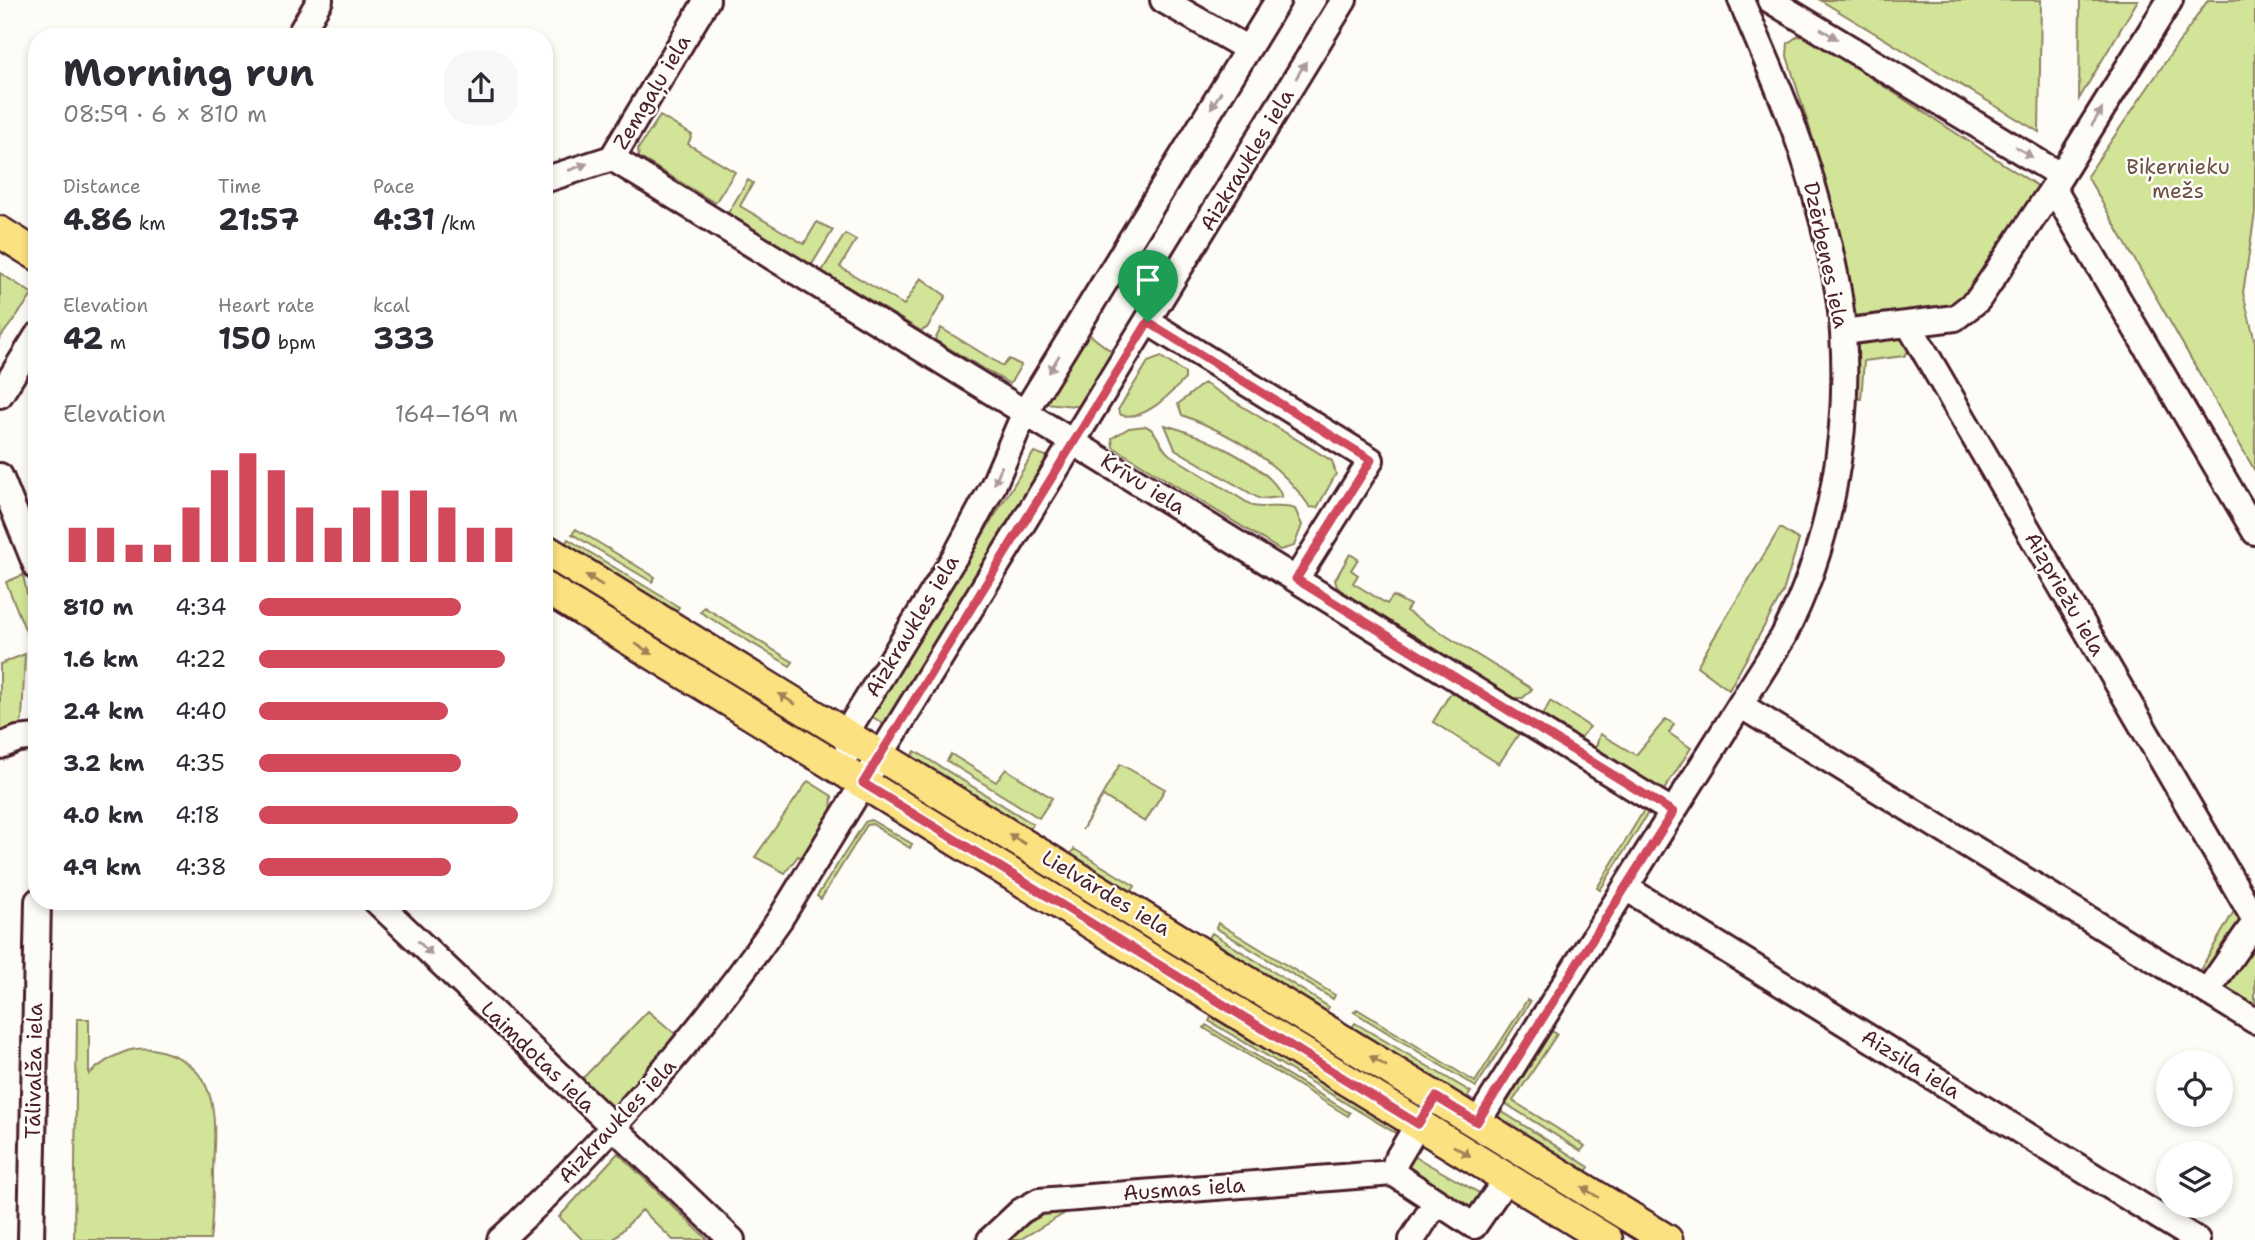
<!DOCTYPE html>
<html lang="en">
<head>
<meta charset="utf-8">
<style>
  :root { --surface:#fff; --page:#f7f7f7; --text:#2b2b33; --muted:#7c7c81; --accent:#d1495b }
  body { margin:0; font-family:"Shantell Sans",sans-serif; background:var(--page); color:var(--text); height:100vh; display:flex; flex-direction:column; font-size:26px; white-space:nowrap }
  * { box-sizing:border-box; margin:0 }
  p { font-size:23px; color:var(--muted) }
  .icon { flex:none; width:38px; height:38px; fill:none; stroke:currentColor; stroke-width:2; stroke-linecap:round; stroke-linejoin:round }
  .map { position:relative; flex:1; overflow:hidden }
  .drawer { position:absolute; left:28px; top:28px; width:525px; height:882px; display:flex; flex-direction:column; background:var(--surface); border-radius:28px; box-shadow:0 4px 10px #0003 }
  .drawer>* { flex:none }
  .tools { position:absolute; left:2156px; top:1050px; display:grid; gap:14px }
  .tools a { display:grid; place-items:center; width:77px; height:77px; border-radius:50%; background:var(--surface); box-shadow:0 4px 10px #0003; font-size:35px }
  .pin { position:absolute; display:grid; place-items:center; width:60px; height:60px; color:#fff; margin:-72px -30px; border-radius:50% 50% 50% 0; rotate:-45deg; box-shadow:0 0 7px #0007 }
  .pin .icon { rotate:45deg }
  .round { display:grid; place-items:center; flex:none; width:74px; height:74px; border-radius:28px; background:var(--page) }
  .summary { display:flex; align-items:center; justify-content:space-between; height:119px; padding:0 35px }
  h1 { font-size:38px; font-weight:700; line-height:52px }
  .figures { display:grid; grid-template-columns:repeat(3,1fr); gap:10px; height:119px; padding:7px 35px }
  .figures div { display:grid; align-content:center }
  .figures b { font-size:30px; font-weight:700 }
  .figures small { font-size:19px; font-weight:400 }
  .figures p { font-size:19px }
  .chart { height:196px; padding:14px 35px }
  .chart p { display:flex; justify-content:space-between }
  .chart svg { width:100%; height:126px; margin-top:7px; stroke:var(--accent); stroke-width:6 }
  ul { padding:0 35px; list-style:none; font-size:23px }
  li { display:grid; grid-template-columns:112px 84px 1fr; align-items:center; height:52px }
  li i { height:18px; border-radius:9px; background:var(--accent) }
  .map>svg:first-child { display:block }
</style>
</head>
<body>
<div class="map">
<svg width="2255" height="1240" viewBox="0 0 2255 1240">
  <rect width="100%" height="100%" fill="#fdfcf7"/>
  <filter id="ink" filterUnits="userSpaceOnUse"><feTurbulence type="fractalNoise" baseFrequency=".0143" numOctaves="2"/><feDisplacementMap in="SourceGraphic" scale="14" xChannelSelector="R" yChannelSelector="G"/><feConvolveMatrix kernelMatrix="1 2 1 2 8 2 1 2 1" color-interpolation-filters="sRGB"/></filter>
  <g filter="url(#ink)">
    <path fill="#d2e498" stroke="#8e8262" stroke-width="2" d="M1820 0H2041L2039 132Z
      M2080 0H2138L2079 99Z
      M2208 0H2255V213L2243 293 2255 342V471L2087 176Z
      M1798 36 1808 37 2042 189 1957 304 1852 316 1827 184 1787 56 1788 43Z
      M660 116 692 135 688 144 735 172 715 203 639 157 638 149Z
      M748 180 753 183 740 206 804 244 817 222 833 230 811 266 728 213Z
      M845 234 856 240 840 267 904 305 921 278 946 296 927 328 921 331 822 271Z
      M0 273 33 294 0 338Z
      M941 328 1003 366 1009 359 1021 365 1010 384 935 340Z
      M1085 331 1116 355 1084 407 1045 403Z
      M1896 331 1913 346 1904 356 1864 361 1861 399H1856L1858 345 1865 337Z
      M1161 357 1185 373V379C1169 395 1145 421 1121 415L1118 410 1148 362Z
      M1204 383 1332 461 1336 474 1317 508 1310 507C1279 461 1232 434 1182 415L1178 404Z
      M1165 425C1195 433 1272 465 1282 497L1260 499 1175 449Z
      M1146 426C1159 432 1159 447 1170 455L1253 506C1267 509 1281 504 1295 509L1302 525 1294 546 1280 550 1113 447 1112 438 1129 428Z
      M1034 452 1049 457 1047 466 887 726 871 716Z
      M1780 528 1799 540 1783 592 1729 690 1697 666Z
      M576 529 655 577 652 582 572 534Z
      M568 539 679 607 674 615 563 548Z
      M1350 554 1358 559 1351 570 1358 575 1353 583 1387 604 1393 596 1410 605 1406 611 1532 689 1523 698H1509L1347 596 1337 587 1335 580Z
      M544 561 804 721 799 730 544 574Z
      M23 575 35 631 27 634 6 582Z
      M704 607 793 662 790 666 700 612Z
      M25 654 22 720 19 725 0 732V664Z
      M1453 689 1648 808V813L1600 890 1597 888 1644 810 1520 732 1499 764 1433 722Z
      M1550 701 1590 727 1578 740 1543 716Z
      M1666 719 1674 724 1669 733 1691 748 1662 793 1595 750 1600 734 1636 755Z
      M915 751 1033 824 1029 830 910 759Z
      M951 754 996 782 1006 769 1052 798 1039 818 947 761Z
      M1120 764 1165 789 1145 822 1103 796 1082 830Z
      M897 779 1418 1099 1412 1108 892 787Z
      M808 781 832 796 831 813 805 859 798 856 785 873 755 857Z
      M871 820 912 844 910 848 872 824 867 825 821 899 817 896 865 822Z
      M1074 849 1135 886 1129 896 1068 858Z
      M2216 867 2242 913 2241 925 2207 978 2114 926 2116 921 2199 972 2234 911 2210 870Z
      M1218 923 1335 995 1333 999 1216 928Z
      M1212 933 1329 1007 1325 1013 1208 939Z
      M2255 936V1009L2220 986Z
      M1527 1000 1530 1002 1476 1087 1354 1012 1357 1009 1475 1082Z
      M648 1011 679 1037 618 1105H606L579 1082Z
      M1211 1017 1392 1123 1397 1134 1209 1021Z
      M77 1019H89V1074C110 1056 133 1043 161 1051 222 1068 215 1121 213 1171 213 1194 213 1217 210 1240H74Z
      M1355 1023 1471 1092 1465 1100 1349 1032Z
      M1206 1025 1350 1113 1348 1116 1204 1028Z
      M1552 1031 1557 1034 1513 1101 1585 1146 1581 1151 1506 1104Z
      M1501 1111 1589 1167 1585 1173 1497 1117Z
      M618 1153 708 1240H673L642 1210 613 1240H583L559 1217Z
      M1410 1154 1481 1194 1484 1201 1470 1211 1407 1169Z
      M1074 1208 1019 1240H1004L1046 1212Z"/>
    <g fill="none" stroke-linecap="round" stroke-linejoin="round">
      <g stroke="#4a1f2b" stroke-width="30">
        <path id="minor" d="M1163 0 1248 49
          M1770 0 2060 175
          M298 37 320 0
          M612 158 1673 812
          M612 158 707 0
          M544 180 612 158
          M2053 188 2255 532
          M1148 322 1371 460 1296 579
          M1909 325 2255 920
          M1843 332 1955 318 1978 300 2053 188 2170 0
          M0 395 37 336
          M0 476 37 568
          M1740 705 2255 1021
          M0 746 18 739 37 737
          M849 751 845 735 957 553 993 486 1025 412 1278 0
          M1626 888 2197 1240
          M376 901 732 1240
          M2208 990 2255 922
          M1477 1123 1783 637C1830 546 1850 435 1843 333 1840 284 1826 230 1812 183 1794 120 1766 60 1741 0
          M1393 1173 1474 1226
          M1393 1173 1396 1161 1418 1124
          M1474 1226 1507 1178
          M31 1240 38 901
          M500 1240C608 1140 696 1039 780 919L1344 0
          M990 1240 1021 1211 1039 1201 1393 1173
          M1412 1240 1436 1202"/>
      </g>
      <g stroke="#4a1f2b" stroke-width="35">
        <path id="major" d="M0 232 37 255
          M544 549 1667 1240
          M544 587 1607 1240"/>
      </g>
      <use href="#minor" stroke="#fdfcf7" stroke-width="24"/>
      <use href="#major" stroke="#fbe180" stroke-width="30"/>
    </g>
    <defs><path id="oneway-solid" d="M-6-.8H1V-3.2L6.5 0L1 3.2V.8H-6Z" transform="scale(1.75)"/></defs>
    <g fill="#ac999b">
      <use href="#oneway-solid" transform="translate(1829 34) rotate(31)"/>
      <use href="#oneway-solid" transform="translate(1301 70) rotate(-59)"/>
      <use href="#oneway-solid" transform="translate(1216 100) rotate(122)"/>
      <use href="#oneway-solid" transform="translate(2097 117) rotate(-58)"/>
      <use href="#oneway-solid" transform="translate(2024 152) rotate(32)"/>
      <use href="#oneway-solid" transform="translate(578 167) rotate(-20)"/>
      <use href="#oneway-solid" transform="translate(1054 364) rotate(121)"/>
      <use href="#oneway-solid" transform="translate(998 475) rotate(113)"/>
      <use href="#oneway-solid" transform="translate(425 948) rotate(44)"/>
    </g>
    <g fill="#a28056">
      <use href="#oneway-solid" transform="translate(594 580) rotate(-148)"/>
      <use href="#oneway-solid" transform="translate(644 649) rotate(32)"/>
      <use href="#oneway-solid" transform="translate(787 699) rotate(-148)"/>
      <use href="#oneway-solid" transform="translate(1017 839) rotate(-149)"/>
      <use href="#oneway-solid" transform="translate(1378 1061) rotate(-148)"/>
      <use href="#oneway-solid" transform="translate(1462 1151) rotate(31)"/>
      <use href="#oneway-solid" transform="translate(1590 1192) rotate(-148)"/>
    </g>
  </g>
  <g fill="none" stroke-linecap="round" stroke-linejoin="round" filter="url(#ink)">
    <g stroke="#fff" stroke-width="14">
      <path id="route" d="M1148 322 1371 460 1296 579 1673 812 1477 1122 1436 1097 1418 1124 863 783Z"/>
    </g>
    <use href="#route" stroke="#d1495b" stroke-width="9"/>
  </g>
  <g text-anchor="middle" stroke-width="5" stroke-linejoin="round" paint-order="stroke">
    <g font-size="21" fill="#4a1f2b" stroke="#fdfcf7">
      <text transform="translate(652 92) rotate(-59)" y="7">Zemgaļu iela</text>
      <text transform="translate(1247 160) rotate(-59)" y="7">Aizkraukles iela</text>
      <text transform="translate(1826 255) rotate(78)" y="7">Dzērbenes iela</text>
      <text transform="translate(1143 484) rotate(32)" y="7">Krīvu iela</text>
      <text transform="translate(2065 594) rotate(60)" y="7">Aizpriežu iela</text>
      <text transform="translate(912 626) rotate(-59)" y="7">Aizkraukles iela</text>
      <text transform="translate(1106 893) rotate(31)" y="7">Lielvārdes iela</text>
      <text transform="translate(538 1057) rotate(44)" y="7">Laimdotas iela</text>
      <text transform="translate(1911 1064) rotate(32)" y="7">Aizsila iela</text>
      <text transform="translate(34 1071) rotate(-89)" y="7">Tālivalža iela</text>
      <text transform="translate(617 1121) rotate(-47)" y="7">Aizkraukles iela</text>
      <text transform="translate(1184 1189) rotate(-4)" y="7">Ausmas iela</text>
    </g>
    <g font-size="21" fill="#6c5046" stroke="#fdfcf7">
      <text x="2178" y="174">Biķernieku<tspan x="2178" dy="24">mežs</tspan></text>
    </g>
  </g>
</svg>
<div class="tools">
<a><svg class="icon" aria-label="locate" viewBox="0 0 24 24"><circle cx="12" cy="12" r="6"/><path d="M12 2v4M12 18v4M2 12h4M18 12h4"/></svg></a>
<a><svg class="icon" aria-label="layers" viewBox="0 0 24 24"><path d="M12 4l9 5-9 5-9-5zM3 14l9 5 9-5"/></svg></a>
</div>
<div class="pin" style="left:1148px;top:322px;background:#1e9e55"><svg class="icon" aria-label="arrive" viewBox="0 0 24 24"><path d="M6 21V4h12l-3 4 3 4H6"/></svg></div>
<section class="drawer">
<div class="summary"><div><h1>Morning run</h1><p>08:59 · 6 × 810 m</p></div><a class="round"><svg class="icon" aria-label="share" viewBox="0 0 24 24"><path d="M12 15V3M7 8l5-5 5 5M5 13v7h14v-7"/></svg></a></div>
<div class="figures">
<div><p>Distance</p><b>4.86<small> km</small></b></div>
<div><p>Time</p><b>21:57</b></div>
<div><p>Pace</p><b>4:31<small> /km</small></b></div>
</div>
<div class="figures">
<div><p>Elevation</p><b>42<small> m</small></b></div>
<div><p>Heart rate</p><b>150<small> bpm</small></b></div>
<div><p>kcal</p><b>333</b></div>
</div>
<div class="chart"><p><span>Elevation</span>164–169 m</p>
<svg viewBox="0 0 160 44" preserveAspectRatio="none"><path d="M5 44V32M15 44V32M25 44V38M35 44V38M45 44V25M55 44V12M65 44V6M75 44V12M85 44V25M95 44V32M105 44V25M115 44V19M125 44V19M135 44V25M145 44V32M155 44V32"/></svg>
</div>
<ul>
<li><b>810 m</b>4:34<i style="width:78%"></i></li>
<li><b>1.6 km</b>4:22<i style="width:95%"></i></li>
<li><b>2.4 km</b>4:40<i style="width:73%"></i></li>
<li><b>3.2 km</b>4:35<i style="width:78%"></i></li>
<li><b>4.0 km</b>4:18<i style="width:100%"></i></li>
<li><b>4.9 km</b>4:38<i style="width:74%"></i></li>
</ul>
</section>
</div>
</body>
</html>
